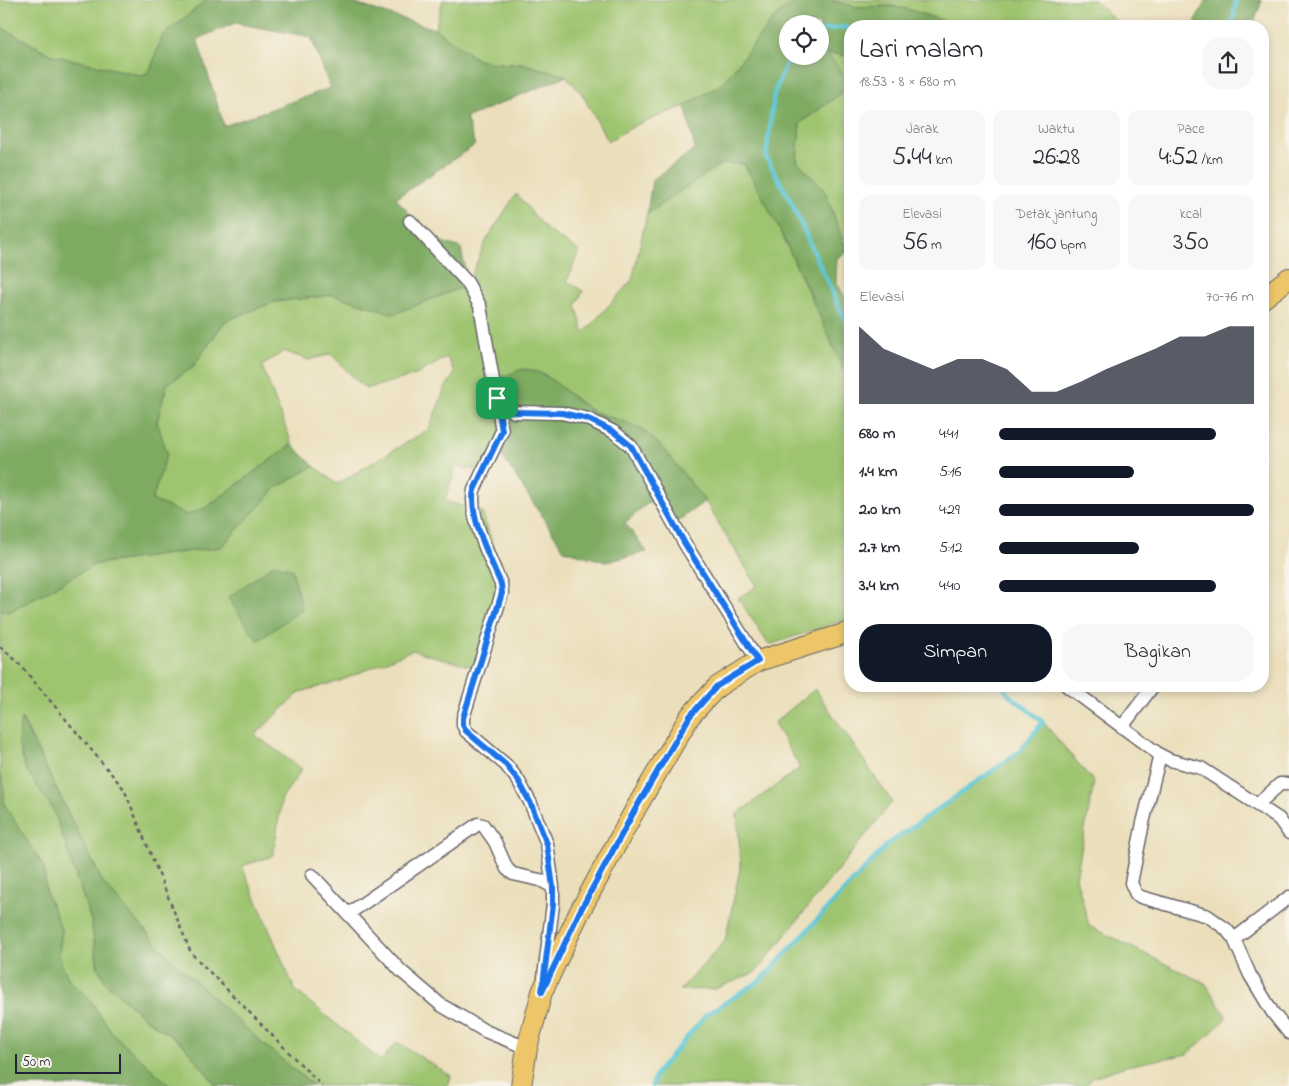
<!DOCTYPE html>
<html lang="id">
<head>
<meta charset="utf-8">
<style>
  :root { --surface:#fff; --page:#f7f7f7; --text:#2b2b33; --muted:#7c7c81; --accent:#111827 }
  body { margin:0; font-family:"Indie Flower",sans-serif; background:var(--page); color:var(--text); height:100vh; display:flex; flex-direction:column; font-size:19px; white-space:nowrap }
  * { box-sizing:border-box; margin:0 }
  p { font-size:16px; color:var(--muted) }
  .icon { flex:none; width:28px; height:28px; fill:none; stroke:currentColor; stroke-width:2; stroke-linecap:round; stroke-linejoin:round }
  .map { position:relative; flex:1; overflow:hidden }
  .sheet { position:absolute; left:844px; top:20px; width:425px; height:672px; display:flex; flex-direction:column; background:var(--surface); border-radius:20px; box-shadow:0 2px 8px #0003 }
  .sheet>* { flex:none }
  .fabs { position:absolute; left:779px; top:15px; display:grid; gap:10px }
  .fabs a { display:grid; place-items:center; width:50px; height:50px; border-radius:50%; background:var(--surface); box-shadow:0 2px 8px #0003; font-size:25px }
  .scale { position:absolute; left:15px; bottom:12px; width:106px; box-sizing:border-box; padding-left:5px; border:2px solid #22223b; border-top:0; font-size:14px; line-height:18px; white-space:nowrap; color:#22223b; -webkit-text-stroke:4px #f7f3e8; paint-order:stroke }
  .pin { position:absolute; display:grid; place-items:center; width:42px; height:42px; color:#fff; margin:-21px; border-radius:10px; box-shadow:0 2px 8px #0006 }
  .round { display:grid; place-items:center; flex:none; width:52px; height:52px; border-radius:20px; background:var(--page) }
  .overview { display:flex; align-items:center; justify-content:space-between; height:85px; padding:0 15px }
  h1 { font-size:28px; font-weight:600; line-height:38px }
  .stats { display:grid; grid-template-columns:repeat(3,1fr); gap:8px; height:85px; padding:5px 15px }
  .stats div { display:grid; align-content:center; border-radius:12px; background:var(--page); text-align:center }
  .stats b { font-size:25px; font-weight:600 }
  .stats small { font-size:14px; font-weight:400 }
  .stats p { font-size:14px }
  .chart { height:140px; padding:10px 15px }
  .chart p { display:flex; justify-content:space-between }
  .chart svg { width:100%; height:90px; margin-top:5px; fill:var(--accent); opacity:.7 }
  .primary-button { display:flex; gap:10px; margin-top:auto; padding:10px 15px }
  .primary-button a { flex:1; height:58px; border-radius:20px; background:var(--accent); color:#fff; font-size:20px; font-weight:600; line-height:58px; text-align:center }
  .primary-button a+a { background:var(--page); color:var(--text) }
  ul { padding:0 15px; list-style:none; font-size:16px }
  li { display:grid; grid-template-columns:80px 60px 1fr; align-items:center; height:38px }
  li i { height:12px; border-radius:6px; background:var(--accent) }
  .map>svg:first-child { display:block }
</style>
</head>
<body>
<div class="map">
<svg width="1289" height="1086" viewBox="0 0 1289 1086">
  <rect width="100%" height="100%" fill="#f7f3e8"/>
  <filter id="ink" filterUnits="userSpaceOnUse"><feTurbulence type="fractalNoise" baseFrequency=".02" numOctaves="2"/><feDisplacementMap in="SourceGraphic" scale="10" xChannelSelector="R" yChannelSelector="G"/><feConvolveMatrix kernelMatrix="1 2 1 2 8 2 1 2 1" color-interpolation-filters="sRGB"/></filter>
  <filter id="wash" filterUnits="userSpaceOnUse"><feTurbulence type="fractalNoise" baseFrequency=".0096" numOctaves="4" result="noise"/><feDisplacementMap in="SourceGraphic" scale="20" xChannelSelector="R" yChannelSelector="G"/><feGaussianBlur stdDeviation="1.12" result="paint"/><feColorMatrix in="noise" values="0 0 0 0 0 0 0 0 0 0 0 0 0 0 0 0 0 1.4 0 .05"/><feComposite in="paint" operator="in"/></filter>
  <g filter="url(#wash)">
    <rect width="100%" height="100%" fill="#ebdfbb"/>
    <path fill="#9ec46f" stroke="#607355" d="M0 0H207L162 36 151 68 144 76 52 55 0 27Z
      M443 0H802L789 5 774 18 723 83 685 106 636 125 608 141 582 94 566 76 521 63 506 64 478 61 435 29Z
      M829 0H1095L1121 26H960L907 9 890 6 857 7Z
      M827 53 850 56V85Z
      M850 87V251L847 252 825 191 797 161 800 123Z
      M721 163 744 164 768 205 821 319 850 385V618L769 645 738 598 757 586 705 501 661 448 639 428 590 410 544 374 499 378 509 424 486 472 456 466 445 501 482 512 506 584 480 669 412 650 340 681 300 692 255 735 302 769 282 798 273 856 242 866 295 990 381 1061 397 1042 451 1076 448 1086H314L263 1044 166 954 103 883 22 719 25 768 54 811 91 920 98 968 107 984 146 1019 183 1044 217 1086H170L113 1034 90 1000 69 979 63 968 59 953 62 931 46 892 44 867 4 805 3 780 0 774V609L9 612 96 564 221 547 276 488 314 466 337 484 429 429 445 388 455 373 447 357 416 375 365 389 331 354 308 360 284 351 262 366 292 444 207 507 187 516 152 500 167 453 157 422 167 384 192 368 225 321 274 302 333 295 395 313 467 285 487 239 516 194 547 230 579 251 567 281 583 291 576 305 584 333 632 280 647 214Z
      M815 689 892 802 756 972 715 989 680 990 725 941 741 864 737 814 800 768 774 723Z
      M1043 722 1094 782 1076 877 1089 926 1206 984 1227 1018 1188 1054 1126 1066 1093 1077 1086 1086H652L656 1074 706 1015 761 980 887 845 1019 752Z"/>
    <path fill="#7eaa62" stroke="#50664e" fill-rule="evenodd" d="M207 0H335L353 3 435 29 478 60 506 64 521 63 566 76 466 118 475 145 396 198 430 238 461 248 468 285 394 314 333 295 274 302 225 321 192 368 167 384 157 422 167 453 152 500 187 515 207 507 292 444 314 466 276 488 221 547 96 564 9 612 0 609V27L52 55 144 76 151 68 162 36ZM235 23 311 37 330 88 224 126 197 39Z
      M802 0H829L857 7 890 6 907 9 960 26H850V56L828 53 850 85V87L800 123 797 161 825 191 847 252 837 258 836 281 850 307V385C817 310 785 234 744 164H721L647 214 652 180 695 149 685 106 723 83 774 18 789 5ZM788 24H820V56H788Z
      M1206 0H1262L1253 26H1202L1195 22Z
      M523 369C551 370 567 397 591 410 605 417 623 420 638 427 659 438 689 482 705 501L670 527 650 501 625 523 647 552 606 562 564 550 497 448 509 424 499 378Z
      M274 564 292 569 302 609 258 641 228 598Z
      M21 718 103 883 166 954 263 1044 314 1086H217L183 1044 146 1019 107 984 98 968 91 920 54 811 25 768 18 742Z
      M0 774 3 780 5 806 44 867 46 892 62 931 59 953 63 968 69 979 90 1000 113 1034 170 1086H0Z"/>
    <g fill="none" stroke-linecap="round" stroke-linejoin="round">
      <path stroke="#5dc8d6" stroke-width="4.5" d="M1232 26 1236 0
        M820 31 843 27 850 29
        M789 56 774 94 766 157 789 198 850 331
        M652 1086 656 1074 706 1015 761 980 887 845 1019 752 1043 722 1007 693 1003 686"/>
    </g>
  </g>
  <g filter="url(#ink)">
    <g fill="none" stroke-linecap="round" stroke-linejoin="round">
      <g stroke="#686468" stroke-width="15">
        <path id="minor" d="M410 221 467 282 480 306 502 431 474 490C468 515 491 561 501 584L502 593 463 718V725L466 731 506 765 518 780 530 802 547 844 553 887V904L544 977
          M497 398 514 412 562 413 588 419 614 432 631 446 685 544 758 661
          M1067 686 1160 755 1170 760 1201 768 1279 819 1289 833
          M1122 727 1153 686
          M1160 755 1143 823 1131 883 1136 894 1141 897 1208 916 1226 929 1234 939 1250 975 1273 1013 1289 1033
          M1257 805 1280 784H1289
          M312 875 401 971 441 1005 485 1031 527 1048
          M348 914 478 824 483 825 495 842 507 869 513 874 540 880 553 887
          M1234 939 1289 897"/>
      </g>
      <g stroke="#686468" stroke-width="22">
        <path id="primary" d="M1262 299 1289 278
          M521 1086 527 1048 542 992 579 913 636 808 690 716 717 687 758 661 850 632"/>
      </g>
      <path stroke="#686468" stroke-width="2.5" stroke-dasharray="4 4" stroke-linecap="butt" d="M0 647 17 661 124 789 191 953 322 1086"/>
      <use href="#minor" stroke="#fff" stroke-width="12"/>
      <use href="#primary" stroke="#ecc669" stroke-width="20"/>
    </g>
  </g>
  <g fill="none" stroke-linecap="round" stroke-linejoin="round" filter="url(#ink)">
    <g stroke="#fff" stroke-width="10">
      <path id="route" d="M497 398 514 412 562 413 588 419 614 432 631 446 685 544 758 661 717 686 690 716 636 808 579 913 542 992 553 904V887L547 844 530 802 518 780 506 765 466 731 463 725V718L502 593 501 584C491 561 468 515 474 490L502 431Z"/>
    </g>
    <use href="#route" stroke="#1a73e8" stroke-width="6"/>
  </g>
</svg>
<div class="fabs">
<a><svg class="icon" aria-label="locate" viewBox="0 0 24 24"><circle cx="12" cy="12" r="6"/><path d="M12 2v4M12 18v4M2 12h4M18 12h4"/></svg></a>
</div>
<div class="scale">50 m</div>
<div class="pin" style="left:497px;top:398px;background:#1e9e55"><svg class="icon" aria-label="arrive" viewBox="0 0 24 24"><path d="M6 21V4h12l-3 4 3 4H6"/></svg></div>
<section class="sheet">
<div class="overview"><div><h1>Lari malam</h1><p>18:53 · 8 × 680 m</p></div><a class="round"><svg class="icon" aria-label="share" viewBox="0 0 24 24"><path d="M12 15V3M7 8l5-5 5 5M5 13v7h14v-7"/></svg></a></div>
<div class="stats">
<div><p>Jarak</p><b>5.44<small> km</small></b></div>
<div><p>Waktu</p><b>26:28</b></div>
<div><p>Pace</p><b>4:52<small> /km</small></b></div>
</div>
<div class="stats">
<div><p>Elevasi</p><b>56<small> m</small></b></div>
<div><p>Detak jantung</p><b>160<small> bpm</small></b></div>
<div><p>kcal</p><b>350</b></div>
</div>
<div class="chart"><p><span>Elevasi</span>70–76 m</p>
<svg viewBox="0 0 160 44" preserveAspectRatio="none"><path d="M0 44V6L10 17L20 22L30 27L40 22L50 22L60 27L70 38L80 38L90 33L100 27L110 22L120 17L130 11L140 11L150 6L160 6V44z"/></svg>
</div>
<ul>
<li><b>680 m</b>4:41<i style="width:85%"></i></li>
<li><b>1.4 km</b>5:16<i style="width:53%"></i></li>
<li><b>2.0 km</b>4:29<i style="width:100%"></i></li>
<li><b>2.7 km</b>5:12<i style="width:55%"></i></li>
<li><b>3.4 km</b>4:40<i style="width:85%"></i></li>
</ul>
<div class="primary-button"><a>Simpan</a><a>Bagikan</a></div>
</section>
</div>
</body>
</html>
